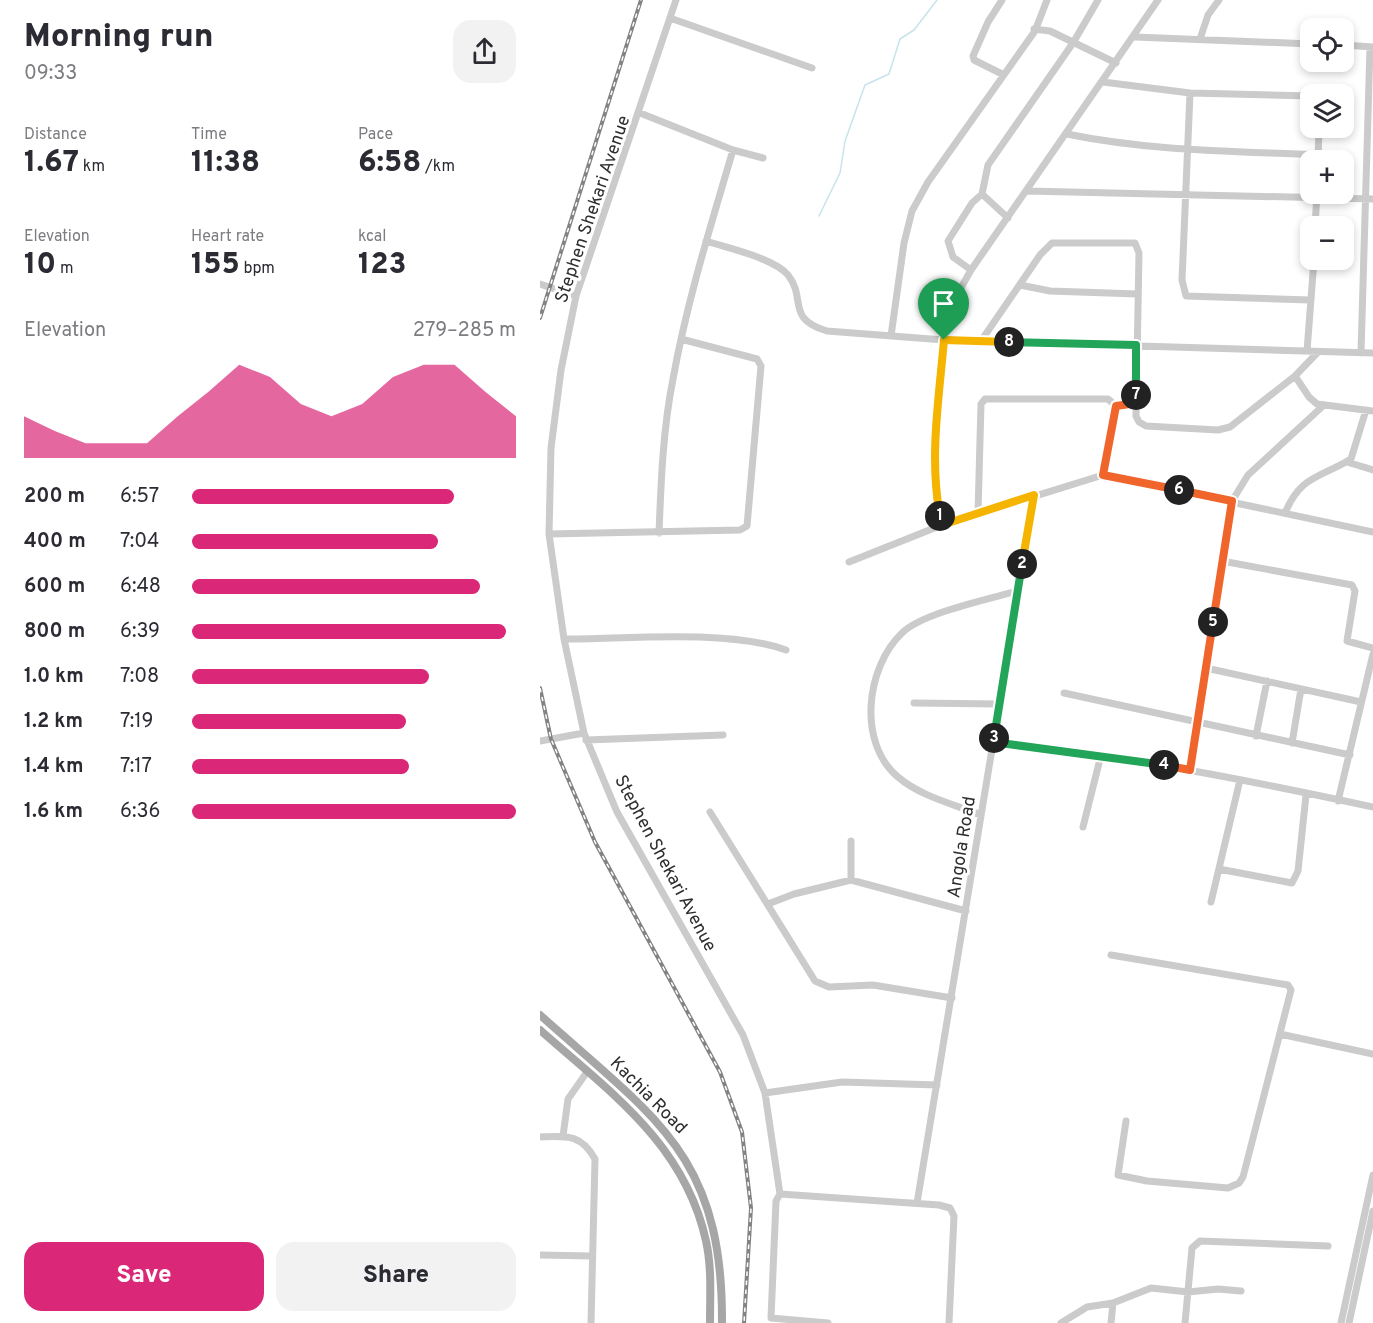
<!DOCTYPE html>
<html lang="en">
<head>
<meta charset="utf-8">
<style>
  :root { --surface:#fff; --page:#f2f2f3; --text:#2b2b33; --muted:#7c7c81; --accent:#db2777 }
  body { margin:0; font-family:Overpass,sans-serif; background:var(--page); color:var(--text); height:100vh; display:flex; flex-direction:column; font-size:22px; white-space:nowrap }
  * { box-sizing:border-box; margin:0 }
  p { font-size:20px; color:var(--muted) }
  .icon { flex:none; width:33px; height:33px; fill:none; stroke:currentColor; stroke-width:2; stroke-linecap:round; stroke-linejoin:round }
  .map { position:relative; flex:1; overflow:hidden }
  .panel { display:flex; flex-direction:column; background:var(--surface); width:540px }
  .panel>* { flex:none }
  .tools { position:absolute; left:760px; top:18px; display:grid; gap:12px }
  .tools a { display:grid; place-items:center; width:54px; height:54px; border-radius:12px; background:var(--surface); box-shadow:0 3px 9px #0003; font-size:30px }
  .pin { position:absolute; display:grid; place-items:center; width:51px; height:51px; color:#fff; margin:-62px -26px; border-radius:50% 50% 50% 0; rotate:-45deg; box-shadow:0 0 6px #0007 }
  .pin .icon { rotate:45deg }
  .km { position:absolute; width:30px; height:30px; margin:-15px; border-radius:50%; background:#222; color:#fff; font-size:16px; line-height:30px; text-align:center }
  .round { display:grid; place-items:center; flex:none; width:63px; height:63px; border-radius:18px; background:var(--page) }
  .summary { display:flex; align-items:center; justify-content:space-between; height:102px; padding:0 24px }
  h1 { font-size:33px; font-weight:800; line-height:45px }
  .figures { display:grid; grid-template-columns:repeat(3,1fr); gap:9px; height:102px; padding:6px 24px }
  .figures div { display:grid; align-content:center }
  .figures b { font-size:30px; font-weight:800 }
  .figures small { font-size:16px; font-weight:400 }
  .figures p { font-size:16px }
  .chart { height:168px; padding:12px 24px }
  .chart p { display:flex; justify-content:space-between }
  .chart svg { width:100%; height:108px; margin-top:6px; fill:var(--accent); opacity:.7 }
  .action { display:flex; gap:12px; margin-top:auto; padding:12px 24px }
  .action a { flex:1; height:69px; border-radius:18px; background:var(--accent); color:#fff; font-size:24px; font-weight:800; line-height:69px; text-align:center }
  .action a+a { background:var(--page); color:var(--text) }
  ul { padding:0 24px; list-style:none; font-size:20px }
  li { display:grid; grid-template-columns:96px 72px 1fr; align-items:center; height:45px }
  li i { height:15px; border-radius:8px; background:var(--accent) }
  main { display:flex; flex:1; min-height:0 }
  .map>svg:first-child { display:block }
</style>
</head>
<body>
<main>
<section class="panel">
<div class="summary"><div><h1>Morning run</h1><p>09:33</p></div><a class="round"><svg class="icon" aria-label="share" viewBox="0 0 24 24"><path d="M12 15V3M7 8l5-5 5 5M5 13v7h14v-7"/></svg></a></div>
<div class="figures">
<div><p>Distance</p><b>1.67<small> km</small></b></div>
<div><p>Time</p><b>11:38</b></div>
<div><p>Pace</p><b>6:58<small> /km</small></b></div>
</div>
<div class="figures">
<div><p>Elevation</p><b>10<small> m</small></b></div>
<div><p>Heart rate</p><b>155<small> bpm</small></b></div>
<div><p>kcal</p><b>123</b></div>
</div>
<div class="chart"><p><span>Elevation</span>279–285 m</p>
<svg viewBox="0 0 160 44" preserveAspectRatio="none"><path d="M0 44V27L10 33L20 38L30 38L40 38L50 27L60 17L70 6L80 11L90 22L100 27L110 22L120 11L130 6L140 6L150 17L160 27V44z"/></svg>
</div>
<ul>
<li><b>200 m</b>6:57<i style="width:81%"></i></li>
<li><b>400 m</b>7:04<i style="width:76%"></i></li>
<li><b>600 m</b>6:48<i style="width:89%"></i></li>
<li><b>800 m</b>6:39<i style="width:97%"></i></li>
<li><b>1.0 km</b>7:08<i style="width:73%"></i></li>
<li><b>1.2 km</b>7:19<i style="width:66%"></i></li>
<li><b>1.4 km</b>7:17<i style="width:67%"></i></li>
<li><b>1.6 km</b>6:36<i style="width:100%"></i></li>
</ul>
<div class="action"><a>Save</a><a>Share</a></div>
</section>
<div class="map">
<svg width="833" height="1323" viewBox="0 0 833 1323">
  <rect width="100%" height="100%" fill="#fff"/>
  <g fill="none" stroke-linecap="round" stroke-linejoin="round">
    <path stroke="#c8e3ea" stroke-width="1.5" d="M279 216 300 173 305 141 325 85 349 74 360 39 374 30 397 0"/>
    <path stroke="#cbcbcb" stroke-width="7" d="M136 0 36 296 21 370 11 448 9 534 24 639 44 733 77 812 203 1035 225 1093 240 1194 236 1201 231 1318 288 1323
      M462 0 448 22 433 56 434 60 462 74
      M130 18 272 68
      M494 29 510 31 576 63
      M595 37 771 44
      M660 39 668 15 679 0
      M804 45 833 47
      M563 82 650 93 771 96
      M650 93 642 280 646 296 770 300
      M100 113 193 150 223 158
      M527 134C609 151 694 151 778 155
      M778 160 779 128
      M487 191 833 199
      M442 194 468 218
      M775 226 777 194
      M166 241C187 248 234 258 248 275 267 299 245 318 287 331L404 340 833 353
      M431 270 413 257 408 241 432 203 442 194 448 165 533 43 558 0
      M0 284 36 296
      M480 285 510 291 597 294
      M351 336 364 243 372 211 388 182 495 31 507 0
      M441 341 500 255 512 243H595L599 253 596 416 599 422 606 426 678 430 690 427 755 376 778 352
      M767 351 774 260
      M821 353 830 47
      M755 376 769 397 777 404 833 411
      M576 406 596 403
      M807 462 833 470
      M563 475 576 406
      M438 513 441 404 445 399H568L576 406
      M745 513C761 475 780 478 811 459L826 410
      M402 525 396 496 394 449 404 340 413 302 431 270 618 0
      M119 533C121 481 123 429 133 379 147 301 171 225 193 150
      M9 534 200 530 207 526 221 366 217 359 141 339
      M682 561 812 585 815 591 807 641 833 648
      M309 562 402 525 563 475 833 532
      M24 639C88 639 188 629 246 650
      M666 668 821 702
      M524 693 810 755
      M374 703 459 704
      M716 736 727 681
      M46 740 183 735
      M0 741 44 733
      M453 742C581 755 707 780 833 807
      M752 743 761 689
      M650 770 692 501 708 475 784 405
      M798 801 833 654
      M170 812 275 981 289 987 333 985 412 998
      M441 815C413 804 380 796 358 777 317 743 326 667 362 633 382 613 449 599 477 591
      M543 827 561 755
      M679 869 752 883 758 871 766 795
      M311 880V841
      M671 902 700 780
      M228 904 254 894 311 880 426 911
      M571 955 748 985 751 990 703 1177 699 1183 688 1188 607 1181 578 1175 586 1121
      M740 1034 833 1054
      M225 1093 302 1082 397 1085
      M23 1136 28 1099 47 1072
      M0 1137C27 1136 41 1134 55 1159L51 1323
      M240 1194 399 1205 410 1208 414 1216 409 1323
      M377 1203 494 495
      M0 1255 52 1256
      M521 1323 547 1307 573 1303 611 1288 648 1292 678 1289 701 1291
      M571 1323 573 1303
      M645 1323 652 1248 660 1241 788 1246
      M801 1323 833 1175
      M809 1323 833 1211"/>
    <path stroke="#a6a6a6" stroke-width="8" d="M0 1015C115 1118 183 1154 182 1323
      M0 1030C70 1092 145 1144 166 1241 172 1268 170 1296 170 1323"/>
    <g stroke="#838383" stroke-width="4">
      <path id="rail" d="M0 318 101 0
        M0 688 11 739 55 842 180 1072 202 1132 211 1208 204 1323"/>
    </g>
    <use href="#rail" stroke="#fff" stroke-width="1.5" stroke-dasharray="4.5" stroke-linecap="butt"/>
  </g>
  <g fill="none" stroke-linecap="round" stroke-linejoin="round">
    <g stroke="#fff" stroke-width="12">
      <path id="split-1" d="M400 516C389 458 399 398 404 340"/>
    </g>
    <g stroke="#fff" stroke-width="12">
      <path id="split-2" d="M400 516 402 525 494 495 482 564"/>
    </g>
    <g stroke="#fff" stroke-width="12">
      <path id="split-3" d="M454 738 482 564"/>
    </g>
    <g stroke="#fff" stroke-width="12">
      <path id="split-4" d="M454 738 453 742 624 765"/>
    </g>
    <g stroke="#fff" stroke-width="12">
      <path id="split-5" d="M624 765 650 770 673 622"/>
    </g>
    <g stroke="#fff" stroke-width="12">
      <path id="split-6" d="M639 490 692 501 673 622"/>
    </g>
    <g stroke="#fff" stroke-width="12">
      <path id="split-7" d="M596 395V403L576 406 563 475 639 490"/>
    </g>
    <g stroke="#fff" stroke-width="12">
      <path id="split-8" d="M469 342 596 345V395"/>
    </g>
    <g stroke="#fff" stroke-width="12">
      <path id="split-9" d="M404 340 469 342"/>
    </g>
    <use href="#split-1" stroke="#f5b400" stroke-width="8"/>
    <use href="#split-2" stroke="#f5b400" stroke-width="8"/>
    <use href="#split-3" stroke="#22a559" stroke-width="8"/>
    <use href="#split-4" stroke="#22a559" stroke-width="8"/>
    <use href="#split-5" stroke="#f0652b" stroke-width="8"/>
    <use href="#split-6" stroke="#f0652b" stroke-width="8"/>
    <use href="#split-7" stroke="#f0652b" stroke-width="8"/>
    <use href="#split-8" stroke="#22a559" stroke-width="8"/>
    <use href="#split-9" stroke="#f5b400" stroke-width="8"/>
  </g>
  <g text-anchor="middle" stroke-width="6" stroke-linejoin="round" paint-order="stroke">
    <g font-size="18" fill="#2e2e2e" stroke="#fff">
      <text transform="translate(52 209) rotate(-71)" y="6">Stephen Shekari Avenue</text>
      <text transform="translate(421 847) rotate(-81)" y="6">Angola Road</text>
      <text transform="translate(126 863) rotate(62)" y="6">Stephen Shekari Avenue</text>
      <text transform="translate(109 1095) rotate(45)" y="6">Kachia Road</text>
    </g>
  </g>
</svg>
<div class="tools">
<a><svg class="icon" aria-label="locate" viewBox="0 0 24 24"><circle cx="12" cy="12" r="6"/><path d="M12 2v4M12 18v4M2 12h4M18 12h4"/></svg></a>
<a><svg class="icon" aria-label="layers" viewBox="0 0 24 24"><path d="M12 4l9 5-9 5-9-5zM3 14l9 5 9-5"/></svg></a>
<a>+</a>
<a>−</a>
</div>
<div class="pin" style="left:404px;top:340px;background:#1e9e55"><svg class="icon" aria-label="arrive" viewBox="0 0 24 24"><path d="M6 21V4h12l-3 4 3 4H6"/></svg></div>
<b class="km" style="left:400px;top:516px">1</b>
<b class="km" style="left:482px;top:564px">2</b>
<b class="km" style="left:454px;top:738px">3</b>
<b class="km" style="left:624px;top:765px">4</b>
<b class="km" style="left:673px;top:622px">5</b>
<b class="km" style="left:639px;top:490px">6</b>
<b class="km" style="left:596px;top:395px">7</b>
<b class="km" style="left:469px;top:342px">8</b>
</div>
</main>
</body>
</html>
